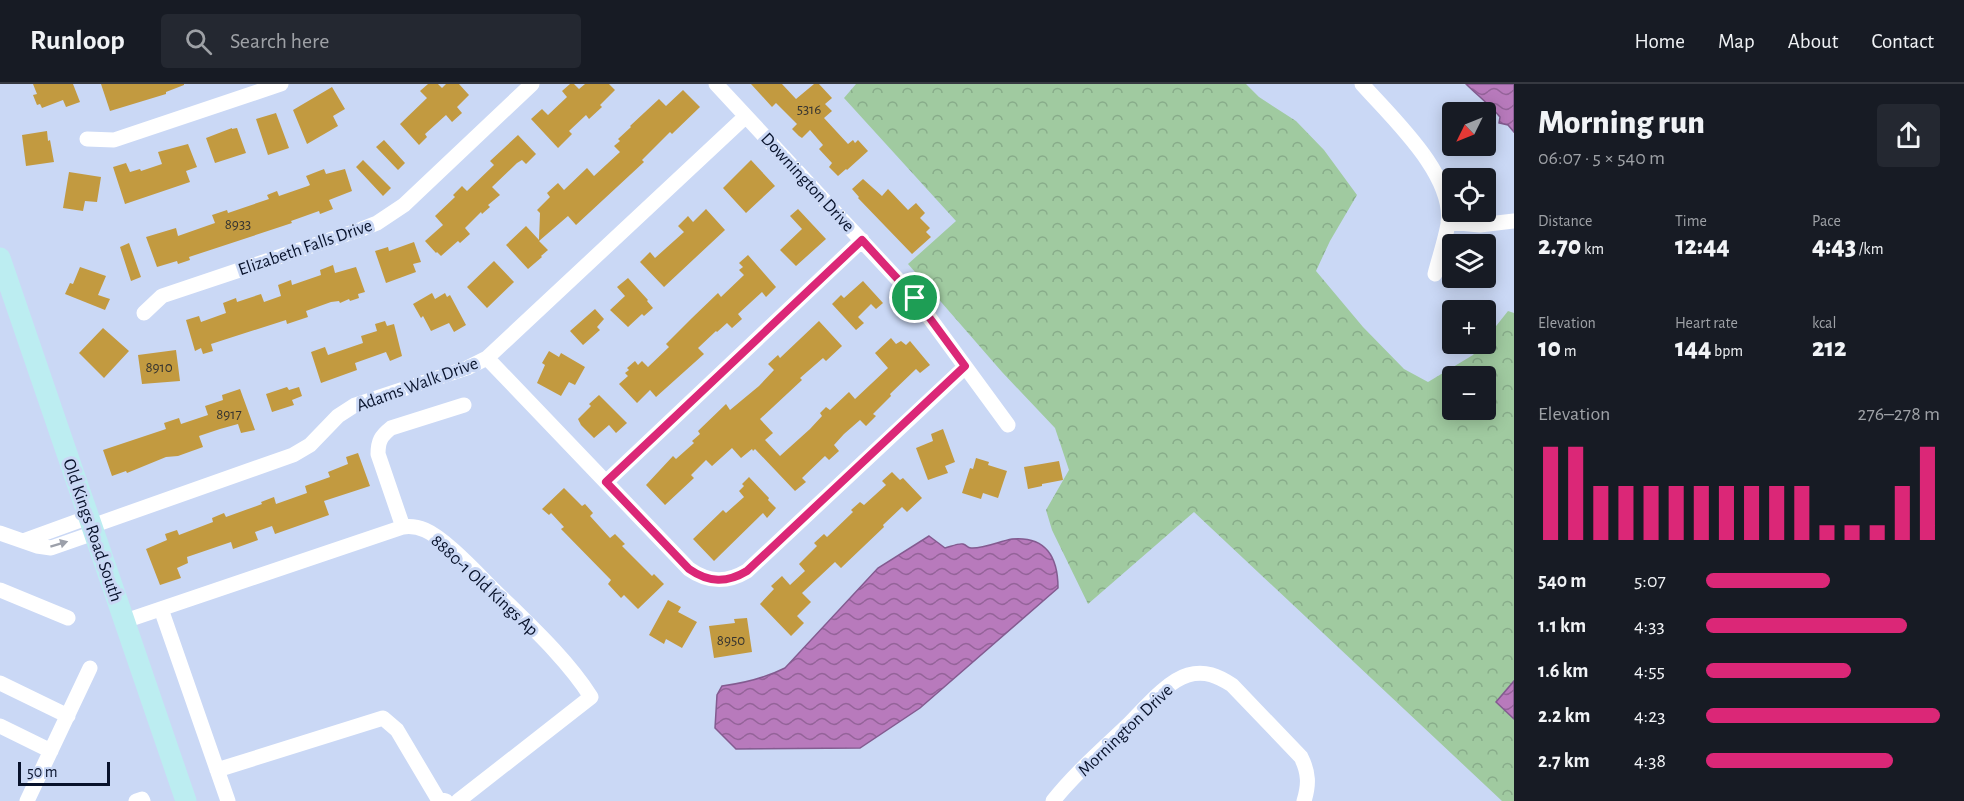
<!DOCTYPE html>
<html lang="en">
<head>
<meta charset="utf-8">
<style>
  :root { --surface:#171b24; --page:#242831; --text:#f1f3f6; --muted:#9ea1a6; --line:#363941; --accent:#db2777 }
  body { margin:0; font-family:"Alegreya Sans",sans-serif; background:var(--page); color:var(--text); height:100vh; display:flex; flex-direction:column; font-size:22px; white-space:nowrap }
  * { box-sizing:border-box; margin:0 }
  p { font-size:20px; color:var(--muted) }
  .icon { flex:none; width:33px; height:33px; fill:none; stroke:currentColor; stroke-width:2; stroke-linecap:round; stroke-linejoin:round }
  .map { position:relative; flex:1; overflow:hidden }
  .panel { display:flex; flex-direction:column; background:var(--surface); width:450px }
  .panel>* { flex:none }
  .needle { width:39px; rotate:227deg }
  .controls { position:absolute; left:1442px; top:18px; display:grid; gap:12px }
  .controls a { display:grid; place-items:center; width:54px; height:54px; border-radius:6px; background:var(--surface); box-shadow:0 3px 15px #0003; font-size:30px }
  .scale { position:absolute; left:18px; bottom:15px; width:92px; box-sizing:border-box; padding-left:6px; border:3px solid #08122b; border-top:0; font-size:16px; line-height:21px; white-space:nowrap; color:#08122b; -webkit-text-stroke:4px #cad8f5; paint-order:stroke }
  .pin { position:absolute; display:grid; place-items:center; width:51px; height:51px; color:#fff; margin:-26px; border:3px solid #fff; border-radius:50%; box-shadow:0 2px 6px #0007 }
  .round { display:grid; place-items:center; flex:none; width:63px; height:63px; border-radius:6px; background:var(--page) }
  .headline { display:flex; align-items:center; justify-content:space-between; height:102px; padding:0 24px }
  h1 { font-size:33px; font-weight:800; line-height:45px }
  .metrics { display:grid; grid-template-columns:repeat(3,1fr); gap:9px; height:102px; padding:6px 24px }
  .metrics div { display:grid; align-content:center }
  .metrics b { font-size:26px; font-weight:800 }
  .metrics small { font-size:16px; font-weight:400 }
  .metrics p { font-size:16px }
  .chart { height:168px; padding:12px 24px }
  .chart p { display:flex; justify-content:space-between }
  .chart svg { width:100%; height:108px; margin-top:6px; stroke:var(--accent); stroke-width:6 }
  ul { padding:0 24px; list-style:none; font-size:20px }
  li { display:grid; grid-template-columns:96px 72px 1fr; align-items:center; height:45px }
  li i { height:15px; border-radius:8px; background:var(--accent) }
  header { display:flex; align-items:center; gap:36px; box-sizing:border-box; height:84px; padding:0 30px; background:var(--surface); border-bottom:2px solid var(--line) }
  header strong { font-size:28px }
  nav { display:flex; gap:33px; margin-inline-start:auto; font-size:21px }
  .search { width:420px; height:54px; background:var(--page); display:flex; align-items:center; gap:15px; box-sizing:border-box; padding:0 21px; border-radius:6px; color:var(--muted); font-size:22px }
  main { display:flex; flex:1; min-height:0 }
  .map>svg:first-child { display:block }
</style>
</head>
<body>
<header>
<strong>Runloop</strong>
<div class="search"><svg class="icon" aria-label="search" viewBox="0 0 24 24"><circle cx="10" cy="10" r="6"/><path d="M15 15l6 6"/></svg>Search here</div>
<nav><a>Home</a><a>Map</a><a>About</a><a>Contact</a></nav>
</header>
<main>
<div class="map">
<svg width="1514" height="717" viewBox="0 0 1514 717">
  <defs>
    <pattern id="forest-crowns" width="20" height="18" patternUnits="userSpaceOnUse" patternTransform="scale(1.5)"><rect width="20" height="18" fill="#a0caa0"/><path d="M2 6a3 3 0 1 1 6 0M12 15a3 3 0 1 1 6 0" fill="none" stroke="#88ac8a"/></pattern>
    <pattern id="water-waves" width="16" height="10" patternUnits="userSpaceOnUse" patternTransform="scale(1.5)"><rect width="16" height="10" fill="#b87abc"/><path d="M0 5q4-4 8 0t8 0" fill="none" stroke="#946399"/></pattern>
  </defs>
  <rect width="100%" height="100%" fill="#cad8f5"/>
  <path fill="url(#forest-crowns)" fill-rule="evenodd" d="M856 0H1246L1259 13 1296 37 1324 66 1357 111 1330 157 1316 187 1363 243 1404 285 1428 298 1473 271 1482 260H1485V256L1508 227 1514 229V597L1497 618 1514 635V717H1502L1194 428 1088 520 1052 446 1046 426 1069 386 1055 344 1002 288 908 180 956 137 844 14ZM1452 292H1485V326H1452Z"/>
  <path fill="url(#water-waves)" stroke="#835b90" stroke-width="1.5" d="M1466 0H1514V48L1508 41 1499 39 1500 33C1490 21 1477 11 1466 0Z
    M929 452 945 464C950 463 958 459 963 460 967 461 967 464 971 464 983 465 1000 457 1012 455 1046 452 1058 473 1058 504L920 624 860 664 736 665 715 644 717 611 722 602C745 599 765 594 785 584L878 484Z
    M1514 597V635L1496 618Z"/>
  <path fill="#c29a40" d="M33 0H73L80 18 66 23 63 16 42 24 40 20 37 21 33 11 37 10Z
    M101 0H184V1L166 8V10L110 27Z
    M428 0H438L442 4 446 0H459L469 11 457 23 462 29 452 38 446 31 425 50 427 53 419 61 400 40 427 14 420 7Z
    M570 0H574L579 5 585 0H609L615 6 600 21 602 23 589 35 586 31 569 47 572 50 558 64 531 35 542 25 548 31 567 13 562 7Z
    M751 0H782L796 15 814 0H819L832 14 825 20 832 27 824 34 848 60 853 56 855 59 858 56 868 67 847 86 846 85 838 92 829 83 832 79 819 65 823 61 810 46 802 54 799 52 792 45 797 40 776 19 772 23Z
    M332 3 345 25 333 32 338 42 307 60 293 26Z
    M683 6 700 23 672 50 670 48 642 76 644 78 576 141 568 132 539 157 548 166 541 172 542 173 528 185 506 161 526 142 539 156 540 129 537 126 550 113 547 109 558 99 564 106 587 84 594 92 620 68 614 62 620 57 618 55 631 43 630 42 659 15 666 22Z
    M276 29 289 64 268 71 256 35Z
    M232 44V45L237 44 246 69 215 79 206 54Z
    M47 47 48 57 50 56 54 78 26 82 22 51Z
    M518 51 536 70 526 80 522 76 517 79 492 103 500 111 488 121 490 123 482 130 481 128 465 144 470 150 460 159 458 157 441 172 437 168 436 169 425 157 443 141 435 132 455 113 453 111 462 102 467 107 494 81 490 77Z
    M384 56 405 79 398 86 376 63Z
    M188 60 197 83 186 87 190 98 125 120 113 83 126 79 130 88 140 85 141 87 162 80 158 68Z
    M363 76 391 104 383 112 356 83Z
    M751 76 775 102 746 129 723 104Z
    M324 85 326 90 345 85 352 107 329 116 333 125 320 130 319 127 291 137 292 139 189 173 190 176 178 180 177 177 157 183 146 153 176 144 178 152 215 139 212 131 227 126 228 129 269 115 267 111 277 107 279 112 308 102 310 101 306 92Z
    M69 88 101 93 97 118 85 117 83 127 63 124Z
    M863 95 882 112 888 105 908 126 916 119 925 129 920 134 930 144 926 148 931 153 912 170 858 114 859 113 852 105Z
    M706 125 725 146 664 203 640 178 650 168 655 174 684 148 678 142 688 132 693 138Z
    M798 125 826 155 796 182 780 166 802 145 790 132Z
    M414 158 421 178 413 180 416 188 386 199 375 167 388 163 389 167Z
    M129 159 141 193 131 197 120 163Z
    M748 171 776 203 766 213 762 208 738 230 742 235 732 244 727 239 717 248 716 247 698 264 704 270 656 313 650 306 637 319 619 300 628 292 625 289 629 286 627 284 635 277 638 281 642 277 648 283 669 263 666 260 692 234 718 209 721 213 744 191 739 186 743 183 739 179Z
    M494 177 514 198 487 224 467 203Z
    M333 181 335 189 356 183 365 208 358 210 359 214 350 217 349 215 340 219 339 217 331 218 306 227 308 233 287 240 286 236 211 260 213 267 203 270 201 264 195 267 186 236 199 232 201 238 226 229 223 219 236 214 237 218 261 210 264 218 281 212 278 201 291 196 292 201 321 191 320 186Z
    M80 183 106 192 98 211 110 215 105 226 65 210 70 199 73 200Z
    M628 194 648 216 647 217 653 224 644 232 642 230 628 243 610 226 625 212 617 203Z
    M863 197 883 219 876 225 871 220 858 233 864 239 856 246 832 220 841 211 844 214Z
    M432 209 435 215 445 209 447 213 450 211 466 241 454 248 449 239 431 247 423 232 421 234 413 220Z
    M595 225 604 235 597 243 600 246 583 261 570 247Z
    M385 237 387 242 394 240 402 272 390 277 386 268 355 279 357 286 321 299 311 268 325 263 328 271 363 259 361 252 377 247 375 240Z
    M819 237 842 262 826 277 823 274 800 294 802 296 760 335 773 349 765 356 780 372 810 345 822 332 820 329 826 323 830 326 849 308 855 315 888 284 875 269 891 254 896 260 901 257 906 261 910 257 930 281 920 289 916 285 890 310 891 312 873 330 876 332 866 342 860 336 844 350 834 361 839 367 829 376 825 372 802 394 806 398 795 407 755 365 753 367 752 365 741 374 732 364 712 382 706 376 691 391 694 394 665 421 646 401 673 372 676 375 694 359 692 357 700 350 698 347 726 320 730 326 759 302 774 286 768 280 778 271 780 274Z
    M103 244 129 267 104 294 79 269Z
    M176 266 180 297 142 300 138 271Z
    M549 267 559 273 561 269 585 283 575 301 569 298 561 312 537 299 545 281 542 279Z
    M287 303 289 306 299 303 302 312 292 316 294 321 272 328 266 310Z
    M240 305 255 346 241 349 238 340 220 345 199 352 203 363 178 372 166 373 127 389 126 387 112 392 103 366 166 345 164 339 179 334 181 340 208 331 205 322 223 316 222 311Z
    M599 311 627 339 616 349 609 341 594 354 581 341 578 335 591 322 589 320Z
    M943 345 955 378 945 382 948 389 928 396 916 364 933 357 931 350Z
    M358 369 370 402 324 417 329 431 275 450 272 442 255 448 258 456 233 465 231 458 187 473 188 479 177 484 181 494 160 501 146 465 167 456 165 450 177 446 179 451 213 438 212 434 224 429 226 433 262 420 261 418 274 413 276 420 307 409 305 402 330 393 328 388 348 380 346 373Z
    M976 374 989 378 988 381 1007 387 998 414 983 409 981 415 962 409 970 384 973 385Z
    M1059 377 1063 396 1042 400V402L1028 405 1024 383Z
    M892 388 900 396 903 394 922 414 907 428 902 423 883 441 884 443 841 484 835 478 802 509 811 518 797 532 804 539 791 552 760 520 774 505 771 502 782 492 790 501 805 487 799 480 817 462 814 459 824 450 827 453 853 428 851 426 860 418 864 421 886 401 882 397Z
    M749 393 769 414 768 416 776 424 767 434 763 429 714 477 693 455 723 426 726 429 744 413 739 407 744 402 742 400Z
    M564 404 582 422 585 420 593 429 590 432 610 454 615 450 625 460 622 462 652 492 654 490 664 500 638 525 624 511 621 514 608 500 611 496 561 445 564 443 551 429 549 431 542 425Z
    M668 516 681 523 678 528 697 538 682 564 666 555 664 560 649 551Z
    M747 534 752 568 714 574 709 542 735 539 734 535Z"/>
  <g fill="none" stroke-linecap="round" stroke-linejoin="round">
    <path stroke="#fff" stroke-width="15" d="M716 0 915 214 1008 341
      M1362 0C1392 34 1455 91 1448 140 1445 157 1439 174 1435 190
      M87 55 114 56 281 0
      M1448 138 1480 141 1514 137
      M144 229 162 212 362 145 377 139 404 121 532 0
      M487 274 689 485C709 499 727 499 747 487L965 283
      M606 398 862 156
      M92 442 293 371 310 361 338 332 355 321 467 284 487 274 746 32
      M403 443 378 370C378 357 381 352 391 344L464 321
      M0 449 37 462 51 464 94 449
      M23 457 89 433
      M0 506 68 534
      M161 525 228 717
      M125 537 403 443C410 442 418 443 425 446 444 454 474 486 488 500 523 535 565 572 591 613L458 717
      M0 599 68 632
      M0 642 51 667
      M217 686 383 634 397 646 438 715 446 717
      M27 717 90 584
      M136 717 142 715 143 717
      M1053 717C1075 689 1103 665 1128 641 1144 625 1167 597 1188 591 1205 586 1218 592 1232 601L1301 673C1309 689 1309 701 1304 717"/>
    <path stroke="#bcedf1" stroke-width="21" d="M0 174 186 717"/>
  </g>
  <defs><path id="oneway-solid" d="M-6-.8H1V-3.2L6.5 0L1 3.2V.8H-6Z" transform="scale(1.5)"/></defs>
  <use fill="#9ca0aa" href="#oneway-solid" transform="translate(59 460) rotate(-17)"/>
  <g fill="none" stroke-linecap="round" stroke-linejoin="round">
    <g stroke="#fff" stroke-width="12">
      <path id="route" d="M862 156 915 214 965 282 747 487C727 499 709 499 689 485L606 398Z"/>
    </g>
    <use href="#route" stroke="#db2777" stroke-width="8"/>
  </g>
  <g text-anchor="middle" stroke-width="6" stroke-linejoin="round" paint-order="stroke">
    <g font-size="15" fill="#363430">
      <text x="809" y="30">5316</text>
      <text x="238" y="145">8933</text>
      <text x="159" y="288">8910</text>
      <text x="229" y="335">8917</text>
      <text x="731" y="561">8950</text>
    </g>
    <g font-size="18" fill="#08122b" stroke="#cad8f5">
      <text transform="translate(808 98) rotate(47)" y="6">Downington Drive</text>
      <text transform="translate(305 163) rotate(-19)" y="6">Elizabeth Falls Drive</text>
      <text transform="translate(417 300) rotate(-20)" y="6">Adams Walk Drive</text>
      <text transform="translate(93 446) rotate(71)" y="6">Old Kings Road South</text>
      <text transform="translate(485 501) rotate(43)" y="6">8880-1 Old Kings Ap</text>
      <text transform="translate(1125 646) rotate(-44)" y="6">Mornington Drive</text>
    </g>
  </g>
</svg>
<div class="controls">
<a><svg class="needle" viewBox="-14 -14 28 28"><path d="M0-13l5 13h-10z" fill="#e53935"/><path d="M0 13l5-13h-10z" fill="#9ea1a6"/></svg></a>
<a><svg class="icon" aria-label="locate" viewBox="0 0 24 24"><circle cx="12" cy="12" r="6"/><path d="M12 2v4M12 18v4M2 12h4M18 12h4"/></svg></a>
<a><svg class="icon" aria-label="layers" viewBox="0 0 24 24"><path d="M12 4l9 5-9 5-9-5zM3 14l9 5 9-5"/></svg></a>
<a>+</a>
<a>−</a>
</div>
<div class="scale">50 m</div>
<div class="pin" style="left:915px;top:214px;background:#1e9e55"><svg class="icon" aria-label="arrive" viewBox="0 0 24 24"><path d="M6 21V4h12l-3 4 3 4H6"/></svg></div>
</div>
<section class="panel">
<div class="headline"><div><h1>Morning run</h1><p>06:07 · 5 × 540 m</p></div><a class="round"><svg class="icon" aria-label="share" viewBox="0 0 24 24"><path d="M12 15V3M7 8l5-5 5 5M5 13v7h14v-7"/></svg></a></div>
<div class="metrics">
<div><p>Distance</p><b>2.70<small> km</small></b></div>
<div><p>Time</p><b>12:44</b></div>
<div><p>Pace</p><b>4:43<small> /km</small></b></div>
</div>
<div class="metrics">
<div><p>Elevation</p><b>10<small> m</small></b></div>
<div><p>Heart rate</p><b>144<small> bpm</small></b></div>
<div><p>kcal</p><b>212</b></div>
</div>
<div class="chart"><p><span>Elevation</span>276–278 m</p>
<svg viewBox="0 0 160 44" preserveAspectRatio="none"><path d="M5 44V6M15 44V6M25 44V22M35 44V22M45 44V22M55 44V22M65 44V22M75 44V22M85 44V22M95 44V22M105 44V22M115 44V38M125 44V38M135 44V38M145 44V22M155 44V6"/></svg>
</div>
<ul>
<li><b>540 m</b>5:07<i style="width:53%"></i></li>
<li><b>1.1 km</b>4:33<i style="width:86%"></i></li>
<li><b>1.6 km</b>4:55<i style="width:62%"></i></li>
<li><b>2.2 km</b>4:23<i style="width:100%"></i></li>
<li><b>2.7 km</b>4:38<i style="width:80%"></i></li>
</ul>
</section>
</main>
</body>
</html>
